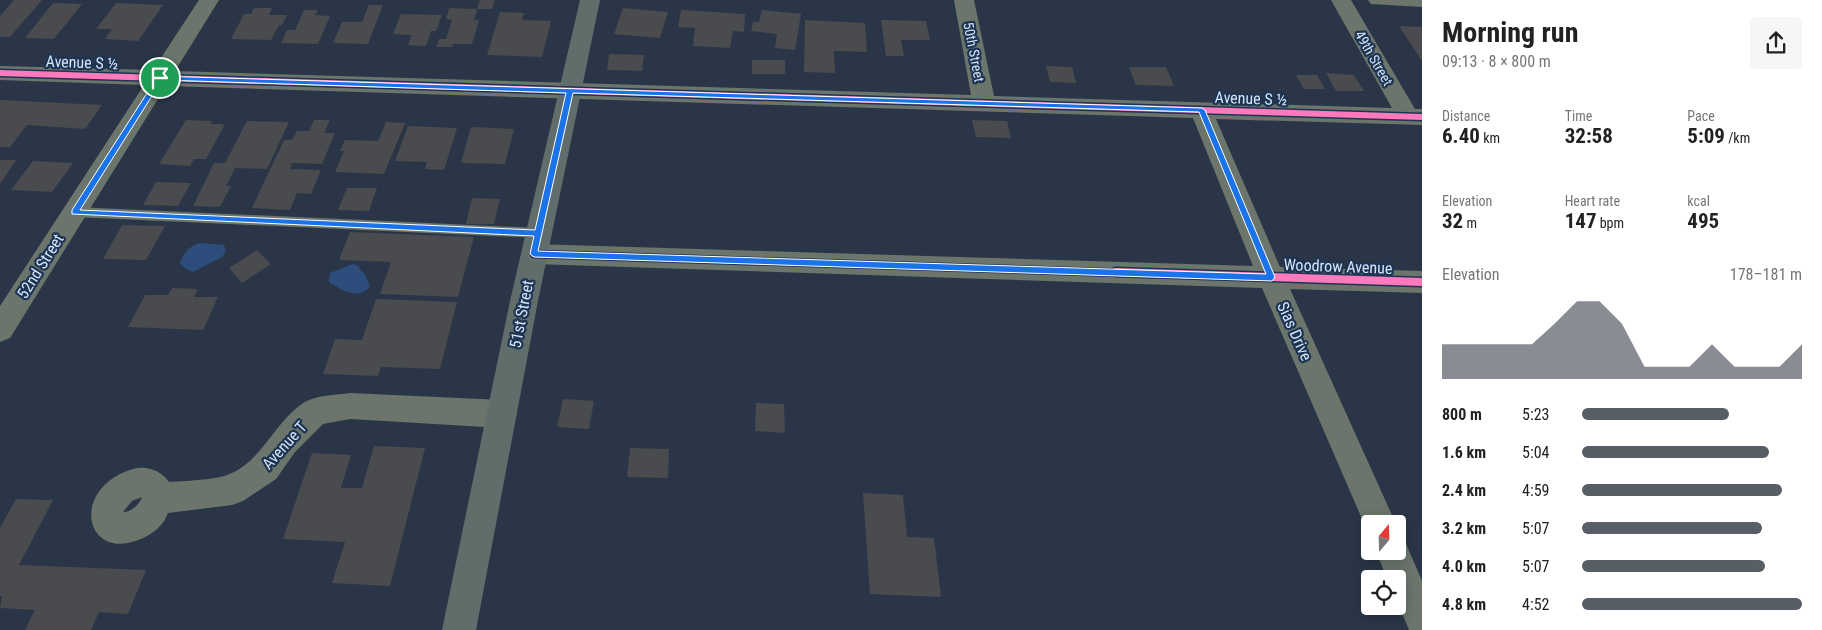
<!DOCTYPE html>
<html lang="en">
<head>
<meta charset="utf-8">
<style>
  :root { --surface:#fff; --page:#f6f6f6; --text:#222; --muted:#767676; --accent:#585e66 }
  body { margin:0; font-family:"Roboto Condensed",sans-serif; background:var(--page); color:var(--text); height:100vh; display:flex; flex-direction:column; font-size:19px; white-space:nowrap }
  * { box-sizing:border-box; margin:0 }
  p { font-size:16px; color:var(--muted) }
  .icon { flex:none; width:28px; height:28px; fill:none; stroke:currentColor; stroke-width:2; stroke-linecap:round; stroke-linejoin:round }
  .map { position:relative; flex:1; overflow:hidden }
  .details { display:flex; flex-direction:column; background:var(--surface); width:400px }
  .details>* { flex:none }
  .needle { width:32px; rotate:19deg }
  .tools { position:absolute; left:1361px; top:515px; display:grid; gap:10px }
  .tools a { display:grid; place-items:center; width:45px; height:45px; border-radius:5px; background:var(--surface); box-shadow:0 2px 12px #0003; font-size:25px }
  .pin { position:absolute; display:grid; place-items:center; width:42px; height:42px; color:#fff; margin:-21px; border:2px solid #fff; border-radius:50%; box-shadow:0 1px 5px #0007 }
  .round { display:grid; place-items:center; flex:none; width:52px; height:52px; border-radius:5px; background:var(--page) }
  .head { display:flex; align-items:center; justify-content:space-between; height:85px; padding:0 20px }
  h1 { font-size:28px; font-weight:700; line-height:38px }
  .stats { display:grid; grid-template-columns:repeat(3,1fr); gap:8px; height:85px; padding:5px 20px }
  .stats div { display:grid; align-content:center }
  .stats b { font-size:21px; font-weight:700 }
  .stats small { font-size:14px; font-weight:400 }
  .stats p { font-size:14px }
  .chart { height:140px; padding:10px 20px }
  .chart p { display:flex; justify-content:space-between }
  .chart svg { width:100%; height:90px; margin-top:5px; fill:var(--accent); opacity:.7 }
  ul { padding:0 20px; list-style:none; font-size:16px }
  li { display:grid; grid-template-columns:80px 60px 1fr; align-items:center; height:38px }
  li i { height:12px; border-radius:6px; background:var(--accent) }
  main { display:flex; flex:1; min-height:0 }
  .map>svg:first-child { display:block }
</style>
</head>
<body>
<main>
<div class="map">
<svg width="1422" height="630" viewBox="0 0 1422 630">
  <rect width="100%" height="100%" fill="#2a3647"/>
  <path fill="#2d4e7c" d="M199 243 224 245 226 251 222 257 193 272 186 269 180 263C184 252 189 247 199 243Z
    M353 264 359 266 360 270 365 274 370 286C360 301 341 290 329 282L330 273Z"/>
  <path fill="#494b4e" d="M14 0H42L10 37H0V16Z
    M480 0H495L492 9H477Z
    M53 3 82 4 54 39 25 38Z
    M116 3 163 5 138 41 105 39 112 29H96Z
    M369 5H383L368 44 333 43 342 22H362Z
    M254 8H272L269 15H287L282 25H279L271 40 231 39 244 14H251Z
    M449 8 477 9 474 20H479L472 44H453L452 47H436L439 39H446L452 20 446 19Z
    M623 8 668 12 660 38 614 34Z
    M304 10H318L315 15 330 16 318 44 281 43 287 30H295Z
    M681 10 745 14 744 32 733 31 730 48 693 46 695 28 678 27Z
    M762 10 801 14 795 50 775 48 777 34 751 31 753 22H759Z
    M500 12 524 13 522 20 551 21 542 57 487 55Z
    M401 14 442 15 436 31H431L426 46 408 45 412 35 393 34Z
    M805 20 865 23 867 52 834 51 835 73 804 72Z
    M881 20 926 21 930 40H901L904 56H886Z
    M1399 26 1422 27V61Z
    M609 54 644 55 642 71 607 70Z
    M752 60H785V74H752Z
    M1046 66 1072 67 1076 83 1050 82Z
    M1129 67H1166L1174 86 1136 85Z
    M1326 73 1354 75 1364 91H1336Z
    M1296 75H1317L1325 89H1304Z
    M0 100 102 105 85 129 27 125 10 147H0Z
    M186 120 212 121 210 124H225L206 159H194L190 166 159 164Z
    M314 120H330L324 133H335L322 164 292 163 290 169 321 170 311 194 297 193 290 210 252 208 284 140H292L297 131H309Z
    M972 120 1007 121 1011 138 976 137Z
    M247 121 289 122 267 169 235 168 226 186H231L220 207 193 206 214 163H225Z
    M386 122 405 123 384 174 335 172 344 151H340L345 140 378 141Z
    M408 126 457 128 444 170 425 169 427 162 395 161Z
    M471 127 514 129 505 164 461 163Z
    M0 160H16L0 184Z
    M33 161 73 163 52 192 11 190Z
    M156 182 191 183 178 206 143 205Z
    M347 188H377L369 211 338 210Z
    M472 198 500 199 494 224H466Z
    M122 225 165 226 146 260 103 259Z
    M350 232 474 237 458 297 380 294 391 262 339 260Z
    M257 250 271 264 242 283 229 268Z
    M172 288 198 289 194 297H218L203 330 128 327 145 295H168Z
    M376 299 457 302 440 369 381 367 378 376 323 374 335 339 362 340Z
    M563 399 594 401 589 429 557 427Z
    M756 403 784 404 785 433 755 431Z
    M374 446 425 448 390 586 332 583 345 542 283 539 312 453 351 455 341 488H362Z
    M630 448 669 449 668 478 627 477Z
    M863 493 903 495 907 537 934 538 941 597 870 594Z
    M16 499 53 500 19 565 146 570 128 614 99 612 91 630H25L35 610 0 608 2 596H0V528Z"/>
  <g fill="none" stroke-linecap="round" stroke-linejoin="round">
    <path fill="#6b756b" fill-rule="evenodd" d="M75 207 539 228 544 229 546 233 544 237 539 238 75 217 70 216 68 212 70 208Z"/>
    <path fill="#6b756b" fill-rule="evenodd" d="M199 0H219L175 71 971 95 954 0H974L994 96 1392 108 1331 0H1351L1415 109H1422V125L1216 119 1280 267 1422 271V293L1290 289 1396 524H1370V536L1369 535 1262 288 534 264 525 261 521 254 525 247 534 244 1253 266 1193 118 166 86 10 338 0 342V306L144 85 0 80V66L153 70Z
      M1368 0H1422V7L1371 4Z
      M350 393 502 400 513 404 517 414 513 424 502 428 350 419 323 424 295 452 276 479 243 501 232 505 168 513C163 526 154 533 141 539 84 563 69 488 133 469 146 465 162 471 169 482 185 481 213 480 227 475 261 464 275 420 305 402 317 395 336 395 350 393ZM142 497C139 505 131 512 123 512L132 501Z
      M1398 537 1404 539 1422 581V630H1409L1398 603V579H1387L1376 551H1398Z"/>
    <path fill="#616d6a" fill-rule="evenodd" d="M580 0H600L538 301 476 630H442L510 301Z"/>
    <g stroke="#1e3453" stroke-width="9">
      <path id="cycleway-far1" d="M0 73 1422 117
        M534 254 1155 274"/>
    </g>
    <g stroke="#1e3453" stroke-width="11">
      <path id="cycleway" d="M1116 272 1422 282"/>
    </g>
    <use href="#cycleway-far1" stroke="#fd7abc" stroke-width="6"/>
    <use href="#cycleway" stroke="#fd7abc" stroke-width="8"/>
  </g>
  <path fill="#1a73e8" stroke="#fff" fill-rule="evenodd" d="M158 76 1202 108 1205 110 1275 277 1272 281 534 257 530 254 534 236 72 214V210ZM162 80 566 93 535 230 80 210ZM573 93 1199 112 1266 274 538 251Z"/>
  <g text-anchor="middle" stroke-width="4.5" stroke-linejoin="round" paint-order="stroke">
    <g font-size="14" fill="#d6e4f8" stroke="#1e3453">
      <text transform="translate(974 52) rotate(79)" y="5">50th Street</text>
      <text transform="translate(1374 58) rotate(60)" y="5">49th Street</text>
    </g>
    <g font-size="16" fill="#d6e4f8" stroke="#1e3453">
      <text transform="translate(82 62) rotate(2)" y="6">Avenue S ½</text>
      <text transform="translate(1251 98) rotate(2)" y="6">Avenue S ½</text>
      <text transform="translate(40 266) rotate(-58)" y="6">52nd Street</text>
      <text transform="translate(1338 266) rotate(2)" y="6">Woodrow Avenue</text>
      <text transform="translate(521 314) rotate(-79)" y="6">51st Street</text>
      <text transform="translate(1295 331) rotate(66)" y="6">Sias Drive</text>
      <text transform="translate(284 445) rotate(-48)" y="6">Avenue T</text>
    </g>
  </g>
</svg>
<div class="tools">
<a><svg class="needle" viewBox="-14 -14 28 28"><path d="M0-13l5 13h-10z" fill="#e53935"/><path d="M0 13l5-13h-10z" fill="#767676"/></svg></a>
<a><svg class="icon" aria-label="locate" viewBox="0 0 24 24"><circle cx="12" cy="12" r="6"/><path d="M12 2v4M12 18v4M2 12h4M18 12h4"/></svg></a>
</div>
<div class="pin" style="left:160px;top:78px;background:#1e9e55"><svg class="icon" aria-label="arrive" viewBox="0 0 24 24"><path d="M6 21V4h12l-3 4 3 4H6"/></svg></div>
</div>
<section class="details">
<div class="head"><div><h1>Morning run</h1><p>09:13 · 8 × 800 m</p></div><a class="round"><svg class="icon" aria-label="share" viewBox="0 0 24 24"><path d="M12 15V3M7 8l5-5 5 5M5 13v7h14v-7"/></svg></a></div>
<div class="stats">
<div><p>Distance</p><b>6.40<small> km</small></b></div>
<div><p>Time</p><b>32:58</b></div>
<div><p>Pace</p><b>5:09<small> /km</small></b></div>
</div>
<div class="stats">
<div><p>Elevation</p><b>32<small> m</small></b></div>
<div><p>Heart rate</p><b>147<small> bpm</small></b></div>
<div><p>kcal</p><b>495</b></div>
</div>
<div class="chart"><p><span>Elevation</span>178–181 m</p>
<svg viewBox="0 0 160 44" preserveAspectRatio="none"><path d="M0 44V27L10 27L20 27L30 27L40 27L50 17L60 6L70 6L80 17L90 38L100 38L110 38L120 27L130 38L140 38L150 38L160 27V44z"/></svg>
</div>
<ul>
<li><b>800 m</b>5:23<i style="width:67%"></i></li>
<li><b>1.6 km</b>5:04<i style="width:85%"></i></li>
<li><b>2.4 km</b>4:59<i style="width:91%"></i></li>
<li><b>3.2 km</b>5:07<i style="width:82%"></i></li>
<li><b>4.0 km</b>5:07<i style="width:83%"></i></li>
<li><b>4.8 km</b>4:52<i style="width:100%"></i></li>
</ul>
</section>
</main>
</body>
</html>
